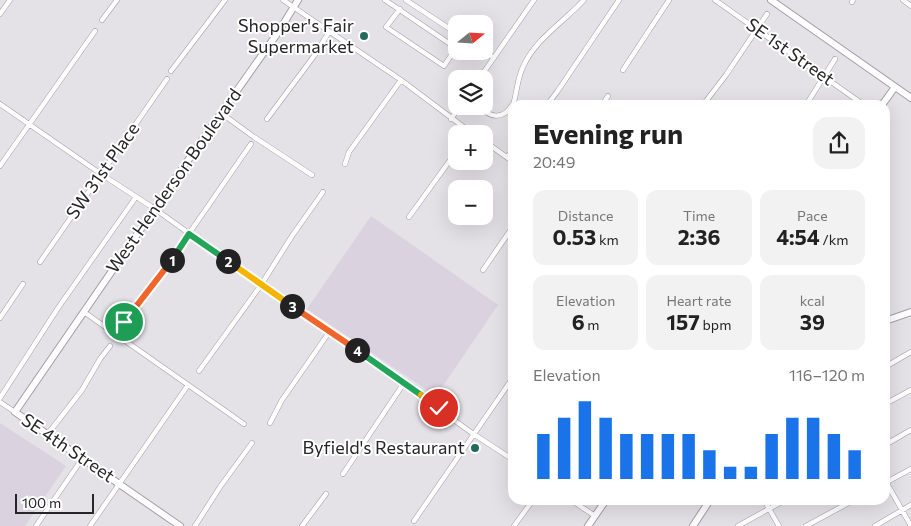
<!DOCTYPE html>
<html lang="en">
<head>
<meta charset="utf-8">
<style>
  :root { --surface:#fff; --page:#f2f2f2; --text:#222; --muted:#767676; --accent:#1a73e8 }
  body { margin:0; font-family:Commissioner,sans-serif; background:var(--page); color:var(--text); height:100vh; display:flex; flex-direction:column; font-size:19px; white-space:nowrap }
  * { box-sizing:border-box; margin:0 }
  p { font-size:16px; color:var(--muted) }
  .icon { flex:none; width:28px; height:28px; fill:none; stroke:currentColor; stroke-width:2; stroke-linecap:round; stroke-linejoin:round }
  .map { position:relative; flex:1; overflow:hidden }
  .details { position:absolute; left:508px; top:100px; width:382px; height:405px; display:flex; flex-direction:column; background:var(--surface); border-radius:15px; box-shadow:0 5px 20px #0002 }
  .details>* { flex:none }
  .needle { width:32px; rotate:72deg }
  .fabs { position:absolute; left:448px; top:15px; display:grid; gap:10px }
  .fabs a { display:grid; place-items:center; width:45px; height:45px; border-radius:10px; background:var(--surface); box-shadow:0 5px 20px #0002; font-size:25px }
  .scale { position:absolute; left:15px; bottom:12px; width:79px; box-sizing:border-box; padding-left:5px; border:2px solid #262527; border-top:0; font-size:14px; line-height:18px; white-space:nowrap; color:#262527; -webkit-text-stroke:4px #fff; paint-order:stroke }
  .pin { position:absolute; display:grid; place-items:center; width:42px; height:42px; color:#fff; margin:-21px; border:2px solid #fff; border-radius:50%; box-shadow:0 1px 5px #0007 }
  .km { position:absolute; width:25px; height:25px; margin:-12px; border-radius:50%; background:#222; color:#fff; font-size:14px; line-height:25px; text-align:center }
  .round { display:grid; place-items:center; flex:none; width:52px; height:52px; border-radius:15px; background:var(--page) }
  .head { display:flex; align-items:center; justify-content:space-between; height:85px; padding:0 25px }
  h1 { font-size:28px; font-weight:700; line-height:38px }
  .figures { display:grid; grid-template-columns:repeat(3,1fr); gap:8px; height:85px; padding:5px 25px }
  .figures div { display:grid; align-content:center; border-radius:12px; background:var(--page); text-align:center }
  .figures b { font-size:21px; font-weight:700 }
  .figures small { font-size:14px; font-weight:400 }
  .figures p { font-size:14px }
  .chart { height:140px; padding:10px 25px }
  .chart p { display:flex; justify-content:space-between }
  .chart svg { width:100%; height:90px; margin-top:5px; stroke:var(--accent); stroke-width:6 }
  .map>svg:first-child { display:block }
</style>
</head>
<body>
<div class="map">
<svg width="911" height="526" viewBox="0 0 911 526">
  <rect width="100%" height="100%" fill="#e4e1e7"/>
  <path fill="#dad2de" d="M371 216 498 305 436 396 307 309Z
    M0 423 66 466 25 526H0Z"/>
  <g fill="none" stroke-linecap="round" stroke-linejoin="round">
    <g stroke="#a39fa5" stroke-width="5.5">
      <path id="street" d="M283 0 401 80 473 134
        M385 0 456 48
        M406 0 456 33
        M715 0 864 105
        M903 0 911 6
        M852 2 853 0
        M400 9 386 27 444 66 456 48
        M0 14 10 0
        M102 20 117 0
        M484 51 494 58
        M623 70 669 0
        M171 71 225 0
        M479 79 534 0
        M0 104 101 174 155 209 261 285 353 347 472 433 512 459
        M513 105C517 93 517 79 523 67 535 39 564 22 584 0
        M547 105 557 92 619 0
        M602 105 608 96
        M703 105 726 75 767 14
        M806 105 835 59
        M480 106C490 119 504 119 512 105
        M221 113 254 137 312 175
        M267 119 314 56 329 32
        M451 119 460 106
        M484 141 512 161
        M507 157 512 151
        M345 164 349 152 401 80
        M0 166 95 31
        M409 217 456 152
        M40 262 167 79
        M483 270 512 228
        M84 312 244 424
        M0 318 23 284
        M124 322C169 265 209 204 251 144
        M885 367 911 352
        M199 371 261 285 292 236 323 192
        M0 398 58 308 136 197
        M0 402 15 412
        M885 404 911 390
        M270 423 282 400 330 331
        M47 435 82 390 100 359 110 346
        M885 445 911 430
        M343 474 404 383
        M885 480 911 526
        M885 483 911 469
        M571 500 595 516
        M764 500 779 526
        M414 521 512 379
        M36 526 82 459
        M90 526 188 385
        M195 526 220 487 252 443
        M302 526 326 494
        M514 526 533 500
        M738 526 785 500
        M806 526 854 500
        M875 526 911 505"/>
    </g>
    <g stroke="#a39fa5" stroke-width="8">
      <path id="secondary" d="M771 0 911 98
        M882 105 895 87
        M885 321 911 312
        M180 526 15 412 202 140 279 31 298 0
        M588 526 606 500
        M693 526 710 500"/>
    </g>
    <use href="#street" stroke="#fff" stroke-width="4.5"/>
    <use href="#secondary" stroke="#fff" stroke-width="6"/>
  </g>
  <g fill="none" stroke-linecap="round" stroke-linejoin="round">
    <g stroke="#fff" stroke-width="10">
      <path id="split-1" d="M124 322 172 260"/>
    </g>
    <g stroke="#fff" stroke-width="10">
      <path id="split-2" d="M172 260 189 234 228 261"/>
    </g>
    <g stroke="#fff" stroke-width="10">
      <path id="split-3" d="M228 261 292 306"/>
    </g>
    <g stroke="#fff" stroke-width="10">
      <path id="split-4" d="M292 306 357 350"/>
    </g>
    <g stroke="#fff" stroke-width="10">
      <path id="split-5" d="M357 350 421 395"/>
    </g>
    <g stroke="#fff" stroke-width="10">
      <path id="split-6" d="M421 395 439 408"/>
    </g>
    <use href="#split-1" stroke="#f0652b" stroke-width="6"/>
    <use href="#split-2" stroke="#22a559" stroke-width="6"/>
    <use href="#split-3" stroke="#f5b400" stroke-width="6"/>
    <use href="#split-4" stroke="#f0652b" stroke-width="6"/>
    <use href="#split-5" stroke="#22a559" stroke-width="6"/>
    <use href="#split-6" stroke="#f5b400" stroke-width="6"/>
  </g>
  <g fill="#23695e" stroke="#fff" stroke-width="2">
    <circle cx="364" cy="36" r="5"/>
    <circle cx="475" cy="448" r="5"/>
  </g>
  <g text-anchor="middle" stroke-width="4" stroke-linejoin="round" paint-order="stroke">
    <g font-size="18" fill="#262527" stroke="#fff" text-anchor="end">
      <text x="354" y="32">Shopper's Fair<tspan x="354" dy="21">Supermarket</tspan></text>
      <text x="465" y="454">Byfield's Restaurant</text>
    </g>
    <g font-size="18" fill="#262527" stroke="#fff">
      <text transform="translate(790 52) rotate(35)" y="6">SE 1st Street</text>
      <text transform="translate(103 171) rotate(-55)" y="6">SW 31st Place</text>
      <text transform="translate(174 181) rotate(-55)" y="6">West Henderson Boulevard</text>
      <text transform="translate(68 448) rotate(34)" y="6">SE 4th Street</text>
    </g>
  </g>
</svg>
<div class="fabs">
<a><svg class="needle" viewBox="-14 -14 28 28"><path d="M0-13l5 13h-10z" fill="#e53935"/><path d="M0 13l5-13h-10z" fill="#767676"/></svg></a>
<a><svg class="icon" aria-label="layers" viewBox="0 0 24 24"><path d="M12 4l9 5-9 5-9-5zM3 14l9 5 9-5"/></svg></a>
<a>+</a>
<a>−</a>
</div>
<div class="scale">100 m</div>
<div class="pin" style="left:124px;top:322px;background:#1e9e55"><svg class="icon" aria-label="arrive" viewBox="0 0 24 24"><path d="M6 21V4h12l-3 4 3 4H6"/></svg></div>
<div class="pin" style="left:439px;top:408px;background:#d93025"><svg class="icon" aria-label="check" viewBox="0 0 24 24"><path d="M5 12l5 5 9-10"/></svg></div>
<b class="km" style="left:172px;top:260px">1</b>
<b class="km" style="left:228px;top:261px">2</b>
<b class="km" style="left:292px;top:306px">3</b>
<b class="km" style="left:357px;top:350px">4</b>
<section class="details">
<div class="head"><div><h1>Evening run</h1><p>20:49</p></div><a class="round"><svg class="icon" aria-label="share" viewBox="0 0 24 24"><path d="M12 15V3M7 8l5-5 5 5M5 13v7h14v-7"/></svg></a></div>
<div class="figures">
<div><p>Distance</p><b>0.53<small> km</small></b></div>
<div><p>Time</p><b>2:36</b></div>
<div><p>Pace</p><b>4:54<small> /km</small></b></div>
</div>
<div class="figures">
<div><p>Elevation</p><b>6<small> m</small></b></div>
<div><p>Heart rate</p><b>157<small> bpm</small></b></div>
<div><p>kcal</p><b>39</b></div>
</div>
<div class="chart"><p><span>Elevation</span>116–120 m</p>
<svg viewBox="0 0 160 44" preserveAspectRatio="none"><path d="M5 44V22M15 44V14M25 44V6M35 44V14M45 44V22M55 44V22M65 44V22M75 44V22M85 44V30M95 44V38M105 44V38M115 44V22M125 44V14M135 44V14M145 44V22M155 44V30"/></svg>
</div>
</section>
</div>
</body>
</html>
